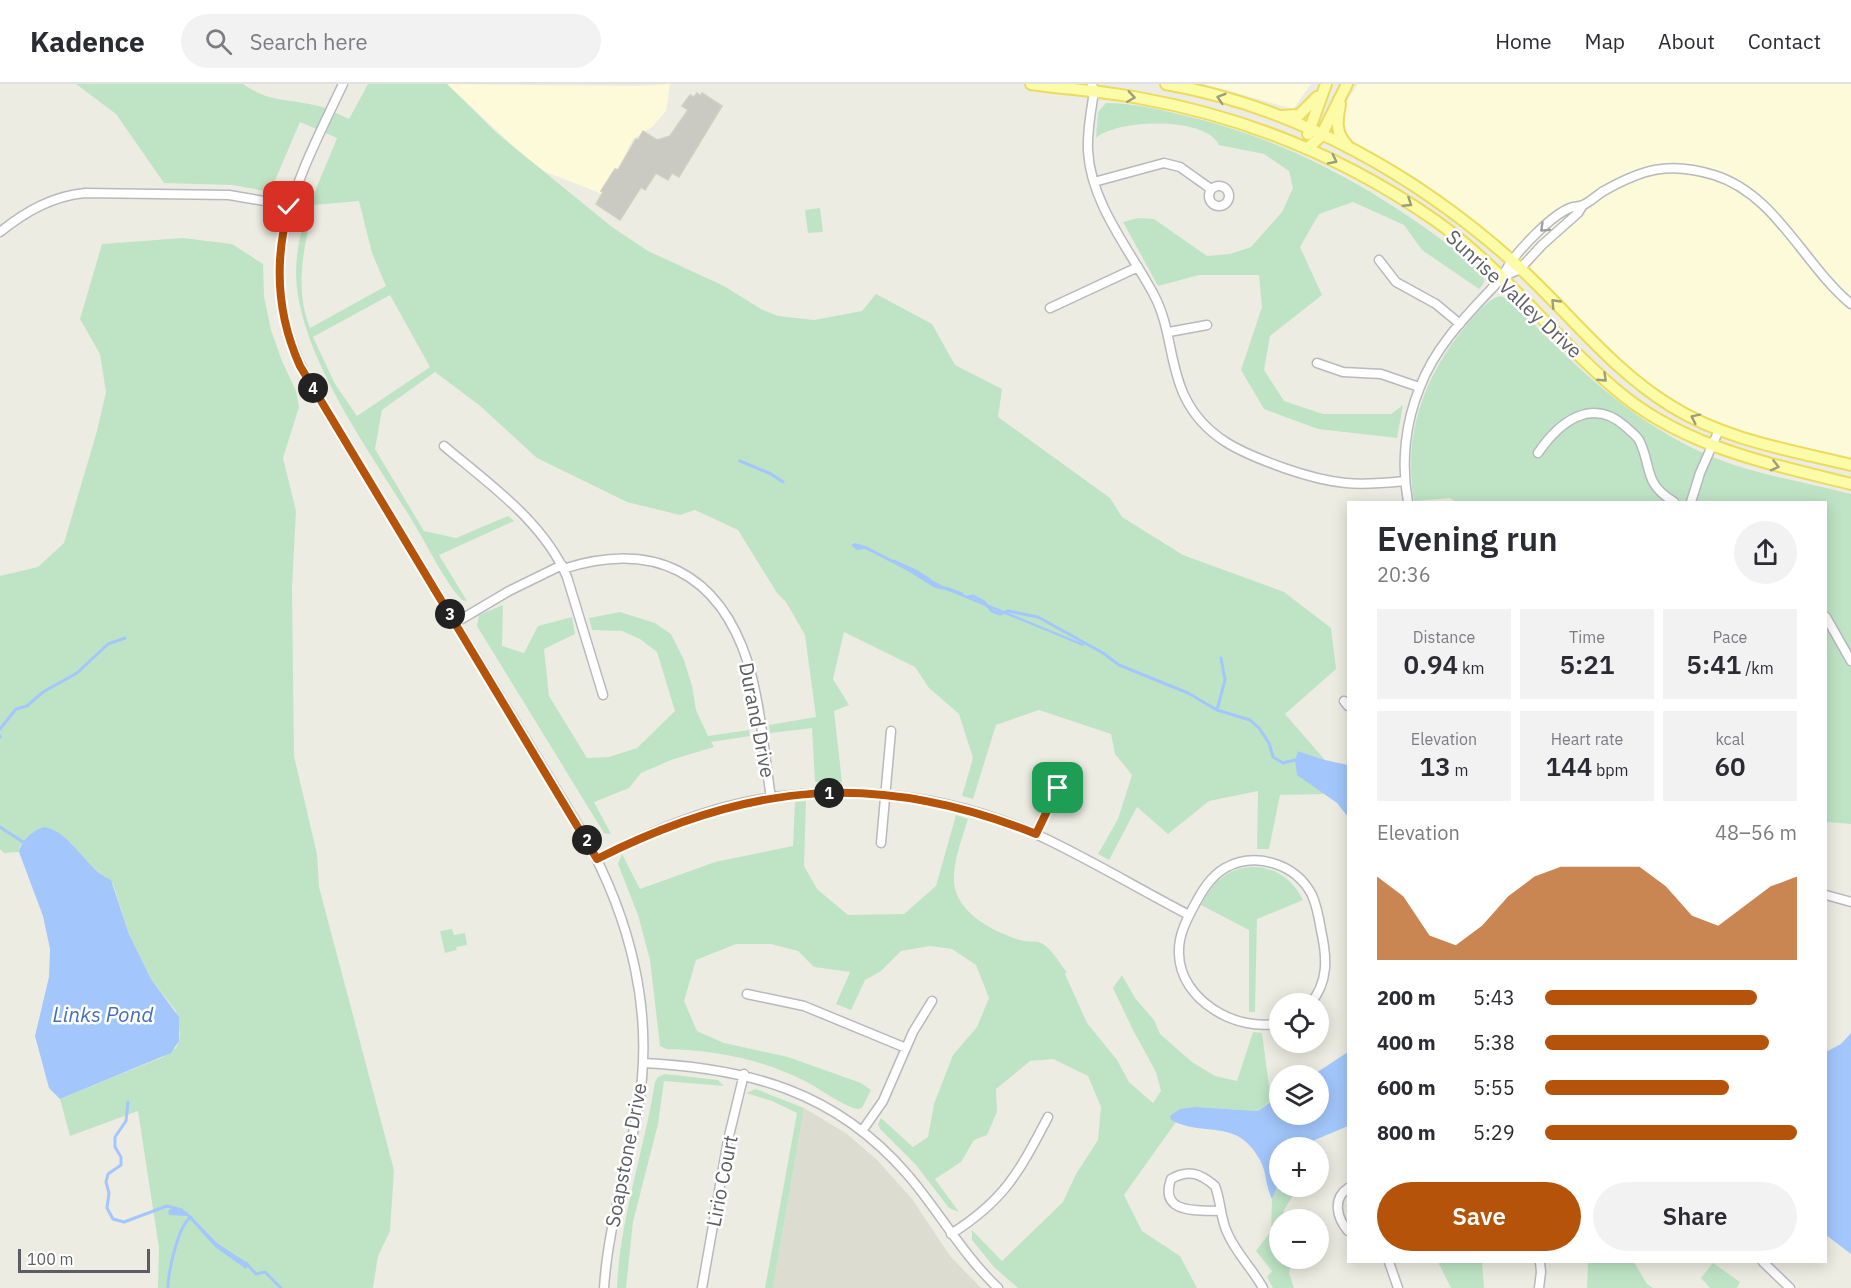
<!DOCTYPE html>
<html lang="en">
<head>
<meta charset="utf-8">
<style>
  :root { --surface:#fff; --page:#f2f2f3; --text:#2b2b33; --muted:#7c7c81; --line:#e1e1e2; --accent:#b45309 }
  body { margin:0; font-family:"IBM Plex Sans",sans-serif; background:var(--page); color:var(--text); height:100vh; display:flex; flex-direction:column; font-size:22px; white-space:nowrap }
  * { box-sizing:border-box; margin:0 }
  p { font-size:20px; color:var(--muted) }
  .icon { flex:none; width:33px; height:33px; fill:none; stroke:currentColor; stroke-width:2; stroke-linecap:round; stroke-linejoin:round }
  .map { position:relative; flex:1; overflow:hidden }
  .side { position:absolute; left:1347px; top:417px; width:480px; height:762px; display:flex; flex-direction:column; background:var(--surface); border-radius:0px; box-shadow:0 3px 15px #0003 }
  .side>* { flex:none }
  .buttons { position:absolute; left:1269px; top:909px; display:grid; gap:12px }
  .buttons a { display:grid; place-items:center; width:60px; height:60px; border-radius:50%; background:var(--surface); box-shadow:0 3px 15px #0003; font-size:30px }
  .scale { position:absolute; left:18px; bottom:15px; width:132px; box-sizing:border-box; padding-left:6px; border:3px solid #5b5d62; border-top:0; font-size:16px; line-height:21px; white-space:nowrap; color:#5b5d62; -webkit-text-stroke:4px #fff; paint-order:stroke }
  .pin { position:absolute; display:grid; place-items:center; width:51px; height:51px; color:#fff; margin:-26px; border-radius:12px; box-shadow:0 3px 9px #0006 }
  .km { position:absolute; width:30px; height:30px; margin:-15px; border-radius:50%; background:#222; color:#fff; font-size:16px; line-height:30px; text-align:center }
  .round { display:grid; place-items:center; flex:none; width:63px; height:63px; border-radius:32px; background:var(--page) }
  .headline { display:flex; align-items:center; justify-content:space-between; height:102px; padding:0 30px }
  h1 { font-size:33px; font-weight:600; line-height:45px }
  .figures { display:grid; grid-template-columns:repeat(3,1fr); gap:9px; height:102px; padding:6px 30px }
  .figures div { display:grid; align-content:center; border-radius:0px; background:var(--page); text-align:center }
  .figures b { font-size:26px; font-weight:600 }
  .figures small { font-size:16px; font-weight:400 }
  .figures p { font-size:16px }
  .chart { height:168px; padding:12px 30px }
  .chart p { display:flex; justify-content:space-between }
  .chart svg { width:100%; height:108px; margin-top:6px; fill:var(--accent); opacity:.7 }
  .action { display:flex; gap:12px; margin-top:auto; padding:12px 30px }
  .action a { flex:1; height:69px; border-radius:36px; background:var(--accent); color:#fff; font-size:24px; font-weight:600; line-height:69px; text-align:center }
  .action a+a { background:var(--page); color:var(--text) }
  ul { padding:0 30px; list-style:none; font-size:20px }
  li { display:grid; grid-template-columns:96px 72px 1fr; align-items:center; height:45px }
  li i { height:15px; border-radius:8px; background:var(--accent) }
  header { display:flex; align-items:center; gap:36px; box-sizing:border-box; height:84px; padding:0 30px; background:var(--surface); border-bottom:2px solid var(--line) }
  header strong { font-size:28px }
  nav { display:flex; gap:33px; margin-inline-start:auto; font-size:21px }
  .search { width:420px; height:54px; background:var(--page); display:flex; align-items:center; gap:15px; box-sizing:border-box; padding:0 21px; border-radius:33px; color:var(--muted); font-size:22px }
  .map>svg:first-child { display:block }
</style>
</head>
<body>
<header>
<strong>Kadence</strong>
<div class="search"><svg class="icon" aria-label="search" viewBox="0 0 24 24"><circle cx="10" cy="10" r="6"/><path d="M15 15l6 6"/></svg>Search here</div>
<nav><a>Home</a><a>Map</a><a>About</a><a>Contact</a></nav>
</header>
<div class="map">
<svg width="1851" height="1204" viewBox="0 0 1851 1204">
  <rect width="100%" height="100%" fill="#edece2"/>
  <path fill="#fcfad8" d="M447 0 639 2 670 0 666 27 652 43 633 55 605 111 546 88 527 75Z
    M1204 0H1311L1293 25Z
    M1358 0H1851V376L1754 353 1718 339 1692 328 1628 287 1485 147 1453 121 1415 93 1349 55 1342 44V31L1348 15Z"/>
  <path fill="#dddcd0" d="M804 1024 847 1050 877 1076 912 1115 950 1172 981 1204H773Z"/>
  <path fill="#bfe4c5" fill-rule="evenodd" d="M76 0H243C271 19 284 14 314 21 326 23 338 30 349 35L368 0H447L498 50 612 143 648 167 724 202 761 225 778 232 814 236 862 227 876 210 932 240 955 281 1002 305 998 333 1110 414 1122 433 1183 471 1284 508 1331 544 1336 585 1285 630 1325 676 1298 667 1314 702 1325 710 1280 711 1269 765H1257L1258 707 1209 717 1168 750 1137 723 1109 776 1098 770 1118 735 1132 691 1115 670 1111 650 1039 626 996 641 973 715 962 712 973 674 959 630 929 604 915 583 844 548 833 595 849 621 834 627 842 698H815L812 644 770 649 769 641 816 633 805 551 786 518 777 509 738 446 695 426 680 431 627 418 537 374 479 321 435 288 382 326 375 365 424 447 456 454 508 432 514 437 439 471 467 517 462 516C446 500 426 459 413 438 372 370 297 270 296 189 296 142 320 98 337 54L300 38 270 108 233 101 164 99 116 30ZM359 117 372 169 386 202 310 244C294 204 304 161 314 121ZM390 211 430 283 357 332 335 300 313 253Z
    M1106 19C1131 19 1158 25 1182 31 1296 57 1392 114 1482 187 1486 195 1485 199 1479 205L1422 166 1404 141 1353 118 1319 130 1300 163 1322 211 1270 252 1264 286 1284 317 1323 330H1391L1403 321 1397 354 1318 345 1264 325 1241 286 1262 223 1259 191H1199L1158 202 1123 138 1138 134 1154 135 1207 172 1230 170 1251 163 1282 128 1293 104 1289 87 1264 70 1219 61C1206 32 1117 35 1096 54L1098 28Z
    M820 124 823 148 808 149 805 126Z
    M183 154 232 160 263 180 264 212 271 246 282 277 296 307 299 323 283 374 296 427 292 504 294 672 317 770 319 803 394 1086 390 1147 378 1172 373 1204H158L159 1164 138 1027 70 1052 60 1015 163 973 176 964 179 957 180 950 176 927 151 895 129 850 113 800 83 775 71 759 34 748 20 762 19 768 4 769 0 765V492L38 483 64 459 97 347 106 308 100 270 80 235 102 160Z
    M1500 212 1509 215C1576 283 1638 347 1731 380 1770 393 1811 399 1851 410V740L1826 738V418H1456L1450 414 1414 417C1402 350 1425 289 1469 238 1477 229 1488 215 1500 212Z
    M503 521 502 562 524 569 538 542 572 533 575 550 544 565 549 612 587 674 609 673 637 664 675 627 657 568 640 555 622 547 592 546 589 534 620 528 655 539 671 550 684 576 692 602 696 626 708 652 749 646 750 652 711 658 714 663 671 676 641 689 629 704 594 718 611 750 604 749 477 542 479 531Z
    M806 717 804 782 817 805 848 831 904 830 936 802 956 731 968 735C962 755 953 777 954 798 956 829 994 848 1020 856 1026 858 1033 857 1038 858 1050 861 1059 879 1067 888L1065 890 1087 939 1117 976 1129 998 1153 1019 1161 1007 1156 988 1133 946 1113 904 1122 891 1135 914 1154 936 1160 950 1192 978 1215 992 1237 997 1253 948 1262 949 1271 1017 1258 1027 1196 1023 1171 1036 1176 1038 1124 1111 1142 1147 1180 1172 1197 1204H1018L994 1183 972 1156V1146L1002 1177 1063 1118 1076 1090 1098 1056 1101 1023 1088 992 1053 975 1030 977 996 1005 997 1028 987 1051 974 1056 961 1078 935 1095 959 1128 949 1124 916 1081 880 1045 878 1040 881 1034 913 1063 928 1053 934 1020 953 971 977 943 989 914 976 881 952 865 930 862 901 867 881 887 865 896 851 926 836 920 850 888 814 883 798 867 771 860H736L696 876 684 917 697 947 724 959 788 973 861 999 871 1006 862 1024 858 1025C844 1023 819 1004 805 997 761 975 714 966 666 965L660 962 650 876 638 831 618 780 622 770 640 805 715 778 793 762 795 718Z
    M1251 783C1275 782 1293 796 1303 816L1257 835 1255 928H1249V846L1201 821C1212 799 1226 785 1251 783Z
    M452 845 454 851 465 849 467 861 456 863 457 866 445 869 440 847Z
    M665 990 718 996 724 1002 664 997 658 1040 633 1138 626 1204H617C620 1134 644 1067 655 998L658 993Z
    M756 1005 804 1024 773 1204H765L797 1029 772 1017 746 1009Z
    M1279 1098 1280 1102 1298 1103 1284 1126 1283 1135 1280 1136V1174L1292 1175 1289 1189 1294 1204H1273L1267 1193 1272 1187 1256 1167 1271 1147 1272 1115Z
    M1438 1178H1482L1484 1204H1451Z
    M1588 1178H1634L1647 1200 1653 1204H1587Z
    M1713 1179 1740 1198 1737 1204H1710L1701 1194Z"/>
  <path fill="#a3c7fc" d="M855 459 868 463 943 502 1084 560 1083 562 946 506 935 504 906 486 865 465 857 466 851 461Z
    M1298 667 1325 676 1348 681V733L1337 719 1297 691 1295 676Z
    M44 743C72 748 85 785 111 796L129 850 151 895 179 933V957L171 969 60 1015 49 1004 35 952 49 893 50 865 43 832 19 768C21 757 33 746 44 743Z
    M1851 949V1170L1826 1151V968L1841 960Z
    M1348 968V1042L1310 1058 1302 1063 1280 1064 1279 1098 1272 1115C1265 1101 1267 1089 1260 1076 1237 1033 1205 1054 1171 1036L1170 1032 1180 1025 1196 1023 1258 1027 1279 1012 1280 1030H1318V992L1313 991Z
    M171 1125H181L187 1128 217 1159 249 1180 246 1185 215 1163 187 1132 169 1131 168 1127Z"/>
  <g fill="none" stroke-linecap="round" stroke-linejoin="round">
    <path stroke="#a3c7fc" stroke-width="3" d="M740 377 771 390 783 398
      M894 477 916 487 930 496
      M946 504 962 510
      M968 513 973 512 984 518 992 527 1000 530 1008 527 1038 533 1103 569 1119 581 1188 609 1217 626 1250 636 1259 644 1269 659 1273 673 1283 679 1295 676
      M1217 626 1225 596 1221 574
      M0 645 16 625 27 622 43 608 77 589 108 560 125 554
      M0 652V653
      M0 743 23 758
      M128 1018 126 1037 115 1053V1063L121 1073V1081L108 1090 106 1098 109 1109 107 1124 113 1135 124 1138 167 1122 182 1126
      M246 1179 256 1190 265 1188 281 1204
      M168 1204C168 1189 178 1141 191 1133"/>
  </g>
  <path fill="#cac9c2" stroke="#d1cfc1" stroke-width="1.5" d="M697 9 701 12 702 9 722 22 679 93 672 89 668 96 656 89 645 106 641 103 620 136 596 120 603 108 601 107 615 85 618 86 636 55 638 56 643 47 657 56 670 52 688 26 682 22 690 11 694 13Z"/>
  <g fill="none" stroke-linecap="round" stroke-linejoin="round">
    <g stroke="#b8b9be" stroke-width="11">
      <path id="minor" d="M343 0C294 103 248 184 308 296L584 751C630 834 655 928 638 1024 627 1085 608 1142 604 1204
        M1092 0 1094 8C1091 27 1087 47 1088 67 1091 120 1130 166 1154 211 1171 243 1169 279 1184 311 1204 354 1242 369 1284 384 1304 391 1324 397 1346 399 1365 401 1385 399 1405 397
        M1094 98 1164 79 1180 83 1211 105
        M1209 112a10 10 0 1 1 20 0a10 10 0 1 1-20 0Z
        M0 148C25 128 52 112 85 109L229 111 270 118 289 123
        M1379 176 1396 198 1436 220 1460 240
        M1503 193 1520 185 1542 161 1578 129 1583 121
        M1050 224 1138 183
        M1169 248 1207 241
        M1317 279 1343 288 1381 290 1419 303
        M444 362C489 400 543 437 567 493L603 611
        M1538 369C1559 338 1592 312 1626 343 1630 347 1636 351 1639 356 1653 384 1642 398 1674 418
        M1408 418C1401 380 1405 339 1420 303 1436 261 1468 230 1498 198 1505 191 1507 182 1513 175 1525 160 1552 131 1570 124 1574 122 1579 123 1583 121 1590 118 1596 112 1602 108 1642 85 1669 77 1714 91 1776 110 1803 180 1851 220
        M1691 418 1700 389 1719 346
        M563 485C653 456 719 488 748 579 761 622 764 669 771 714
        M1826 533 1851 577
        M455 539 509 507 562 481
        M1344 617 1348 622
        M1036 750 1057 704
        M881 759 891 647
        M597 775C634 756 671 739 711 727 818 695 939 705 1040 752 1091 776 1139 805 1189 831
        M1826 811 1851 818
        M747 910 804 922 906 964
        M1280 939C1237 949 1180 916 1179 870 1178 852 1186 837 1194 822 1202 807 1210 793 1225 784 1256 767 1296 780 1312 811 1317 822 1319 834 1321 846 1327 873 1329 898 1310 920
        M643 979C748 984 835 1007 907 1090 939 1127 962 1170 998 1204
        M862 1047 883 1017 913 948 932 917
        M1348 1104C1332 1115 1337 1134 1348 1147
        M1220 1127C1196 1126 1159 1130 1171 1095 1188 1085 1200 1089 1215 1102 1221 1117 1220 1133 1227 1148 1235 1168 1252 1184 1263 1204
        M951 1150C1005 1116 1019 1088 1048 1033
        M1389 1178 1398 1204
        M1763 1178 1790 1204
        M702 1204 728 1056 744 990
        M1539 1204 1541 1188 1540 1178"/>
    </g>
    <g stroke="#ecdb5c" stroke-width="14">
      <path id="major" d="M1031 0C1067 5 1103 7 1139 14 1246 33 1346 74 1436 137 1503 185 1552 251 1614 304 1682 363 1767 379 1851 400
        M1166 0C1298 23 1423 95 1520 184 1571 231 1611 285 1671 322 1725 356 1790 366 1851 381
        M1340 20C1337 36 1335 49 1347 61
        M1280 32 1299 31 1317 13
        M1308 50 1326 0
        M1308 64 1321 52 1347 0"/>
    </g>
    <use href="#minor" stroke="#fff" stroke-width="8"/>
    <use href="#major" stroke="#fcfca8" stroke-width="10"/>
  </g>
  <defs><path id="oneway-chevron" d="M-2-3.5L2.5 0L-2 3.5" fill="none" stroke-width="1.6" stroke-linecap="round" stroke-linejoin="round" transform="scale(1.5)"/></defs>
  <g stroke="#9b9d7e">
    <use href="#oneway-chevron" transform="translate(1131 13) rotate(8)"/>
    <use href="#oneway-chevron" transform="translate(1221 14) rotate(-163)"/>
    <use href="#oneway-chevron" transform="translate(1333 76) rotate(27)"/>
    <use href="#oneway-chevron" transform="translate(1408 119) rotate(33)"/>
    <use href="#oneway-chevron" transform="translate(1555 219) rotate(-134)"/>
    <use href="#oneway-chevron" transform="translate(1603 294) rotate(43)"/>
    <use href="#oneway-chevron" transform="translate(1695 334) rotate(-154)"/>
    <use href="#oneway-chevron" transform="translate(1775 382) rotate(14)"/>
  </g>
  <use stroke="#9d9ea1" href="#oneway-chevron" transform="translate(1544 144) rotate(136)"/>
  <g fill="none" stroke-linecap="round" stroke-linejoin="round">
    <g stroke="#fff" stroke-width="12">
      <path id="route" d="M289 123C274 177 277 231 300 282L597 775C749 698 877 686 1036 750L1058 704"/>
    </g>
    <use href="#route" stroke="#b45309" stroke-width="8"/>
  </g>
  <g text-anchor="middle" stroke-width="5" stroke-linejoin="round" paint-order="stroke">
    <g font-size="20" fill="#5b5d62" stroke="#fff">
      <text transform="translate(1514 210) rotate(43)" y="7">Sunrise Valley Drive</text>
      <text transform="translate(757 636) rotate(79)" y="7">Durand Drive</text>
      <text transform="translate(626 1071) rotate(-79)" y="7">Soapstone Drive</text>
      <text transform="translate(722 1097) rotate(-79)" y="7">Lirio Court</text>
    </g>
    <g font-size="21" font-style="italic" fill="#476ebe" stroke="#fff">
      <text x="103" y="938">Links Pond</text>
    </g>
  </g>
</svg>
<div class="buttons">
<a><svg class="icon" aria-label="locate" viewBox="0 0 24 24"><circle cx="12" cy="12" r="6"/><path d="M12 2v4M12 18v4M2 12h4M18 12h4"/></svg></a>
<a><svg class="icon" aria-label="layers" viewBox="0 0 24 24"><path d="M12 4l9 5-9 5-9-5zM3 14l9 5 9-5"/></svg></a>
<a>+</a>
<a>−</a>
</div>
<div class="scale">100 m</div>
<div class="pin" style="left:1058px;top:704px;background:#1e9e55"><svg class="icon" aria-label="arrive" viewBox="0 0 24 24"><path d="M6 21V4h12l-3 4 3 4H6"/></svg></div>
<div class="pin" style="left:289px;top:123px;background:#d93025"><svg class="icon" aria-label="check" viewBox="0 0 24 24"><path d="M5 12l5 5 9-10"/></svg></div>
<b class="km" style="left:829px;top:709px">1</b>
<b class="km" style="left:587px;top:756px">2</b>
<b class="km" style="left:450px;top:530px">3</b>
<b class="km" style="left:313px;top:304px">4</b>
<section class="side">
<div class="headline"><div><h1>Evening run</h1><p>20:36</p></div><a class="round"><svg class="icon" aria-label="share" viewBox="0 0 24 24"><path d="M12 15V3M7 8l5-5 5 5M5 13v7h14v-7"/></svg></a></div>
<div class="figures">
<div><p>Distance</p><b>0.94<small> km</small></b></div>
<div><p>Time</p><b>5:21</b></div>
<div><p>Pace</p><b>5:41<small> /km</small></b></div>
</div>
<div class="figures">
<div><p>Elevation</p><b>13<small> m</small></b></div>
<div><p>Heart rate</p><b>144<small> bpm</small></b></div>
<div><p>kcal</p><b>60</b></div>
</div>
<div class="chart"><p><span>Elevation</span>48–56 m</p>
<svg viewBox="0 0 160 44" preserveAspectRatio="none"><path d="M0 44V10L10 18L20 34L30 38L40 30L50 18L60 10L70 6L80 6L90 6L100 6L110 14L120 26L130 30L140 22L150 14L160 10V44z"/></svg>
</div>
<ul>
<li><b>200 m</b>5:43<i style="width:84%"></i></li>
<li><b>400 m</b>5:38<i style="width:89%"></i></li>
<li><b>600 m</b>5:55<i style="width:73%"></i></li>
<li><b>800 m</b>5:29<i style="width:100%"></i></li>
</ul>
<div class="action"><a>Save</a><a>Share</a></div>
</section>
</div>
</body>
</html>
